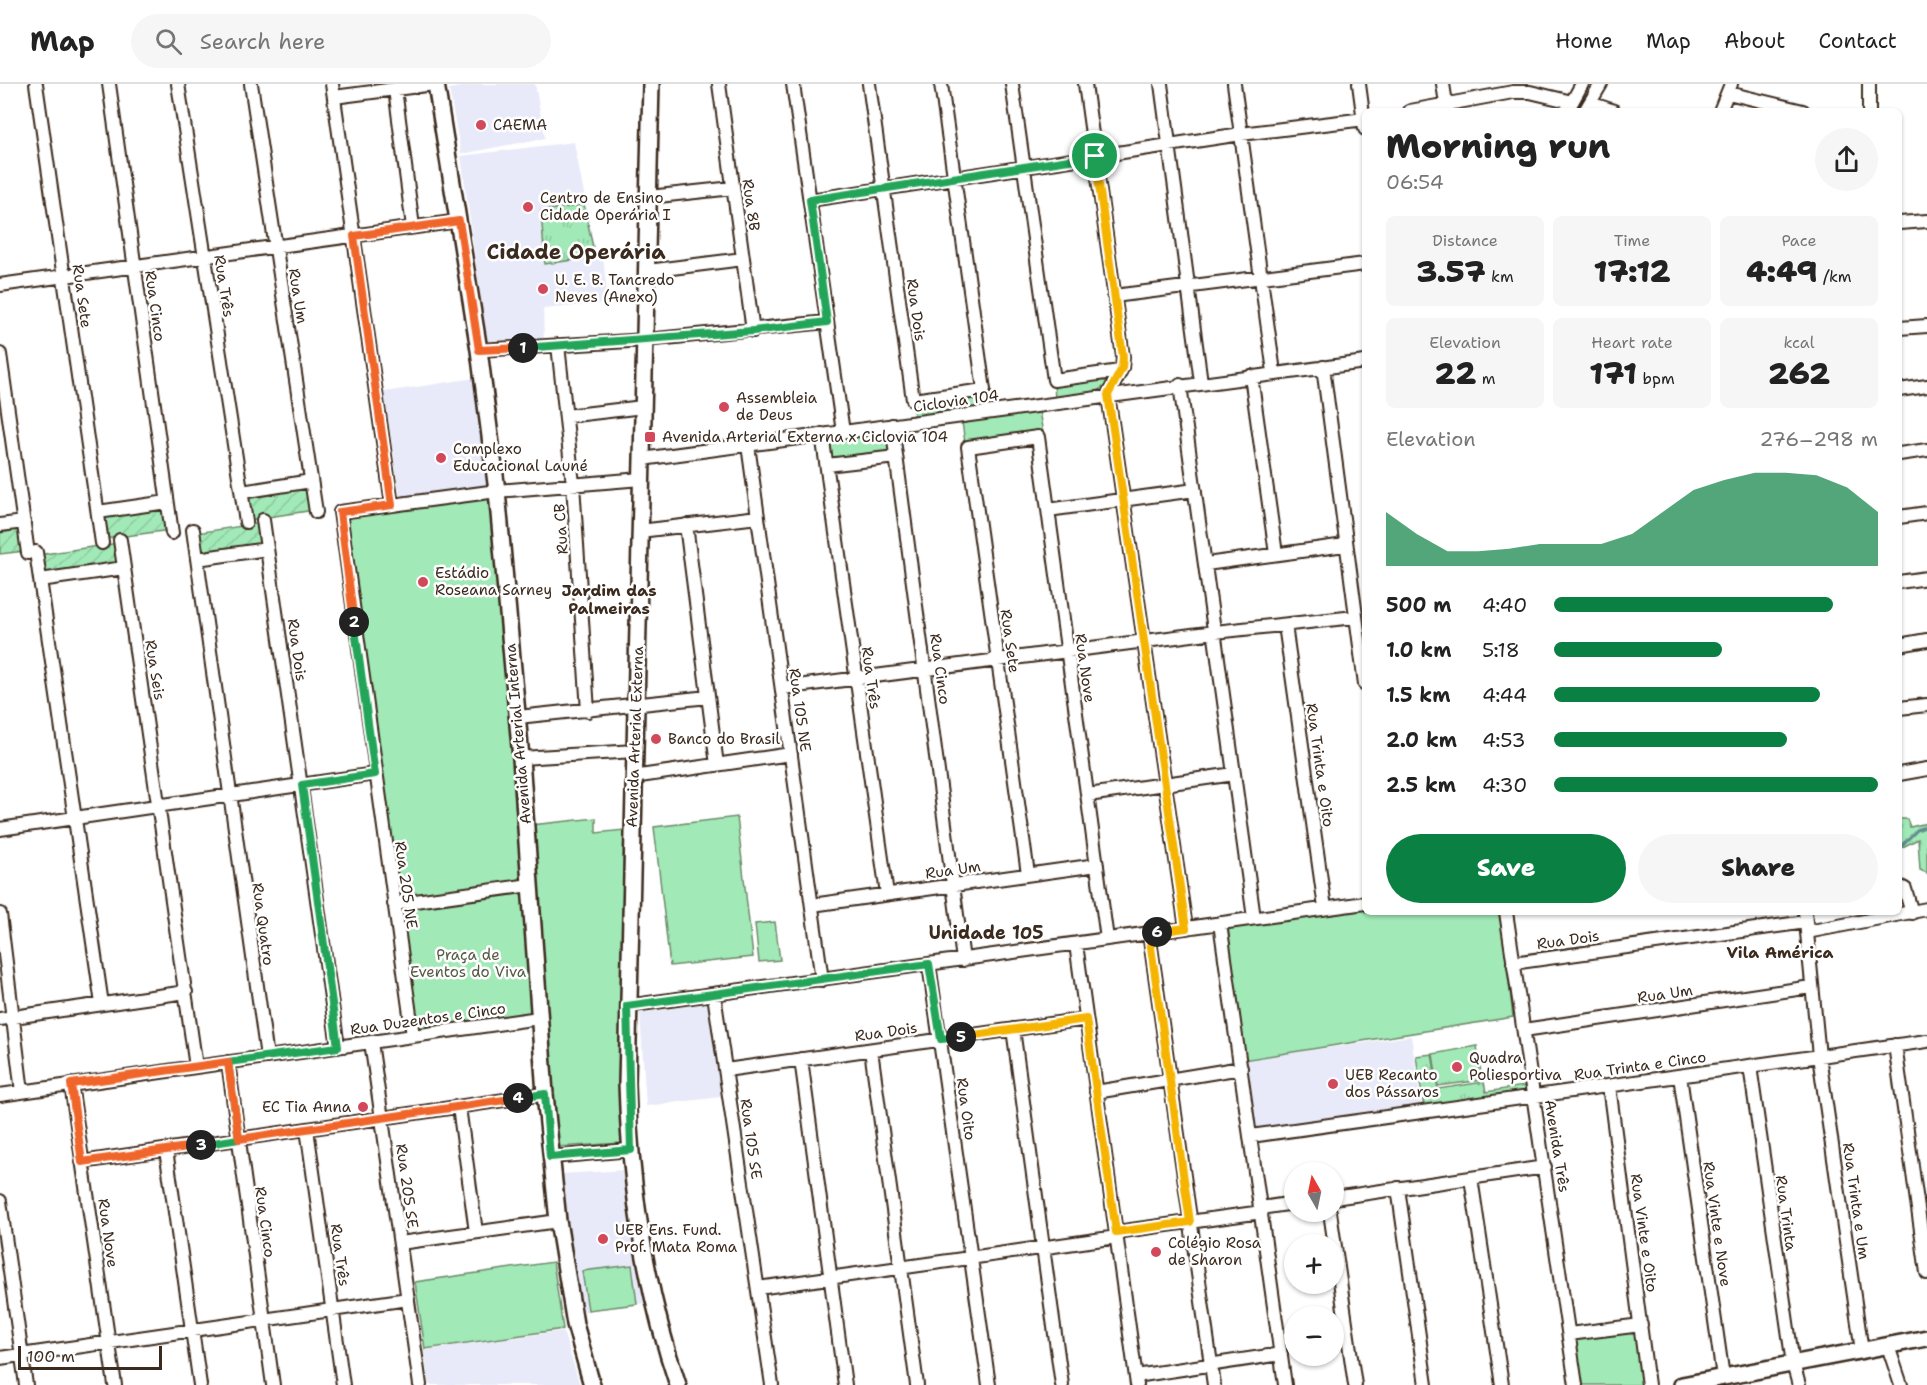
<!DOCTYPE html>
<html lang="en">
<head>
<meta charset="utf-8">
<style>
  :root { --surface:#fff; --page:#f6f6f6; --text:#222; --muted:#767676; --line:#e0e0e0; --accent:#0b8043 }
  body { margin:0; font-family:"Shantell Sans",sans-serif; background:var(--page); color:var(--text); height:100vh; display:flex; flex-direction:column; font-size:22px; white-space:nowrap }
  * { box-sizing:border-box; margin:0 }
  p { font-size:20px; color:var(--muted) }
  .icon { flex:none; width:33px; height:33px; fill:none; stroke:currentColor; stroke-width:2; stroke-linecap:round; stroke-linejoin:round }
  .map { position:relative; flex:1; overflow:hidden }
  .drawer { position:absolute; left:1362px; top:24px; width:540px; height:807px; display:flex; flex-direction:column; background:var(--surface); border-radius:9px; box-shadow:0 2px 4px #0004 }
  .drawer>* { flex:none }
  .needle { width:39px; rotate:351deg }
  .controls { position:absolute; left:1284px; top:1078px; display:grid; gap:12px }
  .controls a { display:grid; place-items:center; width:60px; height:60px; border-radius:50%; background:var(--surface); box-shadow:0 2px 4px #0004; font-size:30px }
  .scale { position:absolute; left:18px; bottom:15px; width:144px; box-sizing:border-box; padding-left:6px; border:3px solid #3b2a1e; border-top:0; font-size:16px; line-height:21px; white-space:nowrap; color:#3b2a1e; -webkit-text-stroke:4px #fff; paint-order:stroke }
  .pin { position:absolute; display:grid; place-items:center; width:51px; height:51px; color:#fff; margin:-26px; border:3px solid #fff; border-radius:50%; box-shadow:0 2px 6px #0007 }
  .km { position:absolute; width:30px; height:30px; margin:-15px; border-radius:50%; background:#222; color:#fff; font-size:16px; line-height:30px; text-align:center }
  .round { display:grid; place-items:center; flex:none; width:63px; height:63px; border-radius:32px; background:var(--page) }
  .head { display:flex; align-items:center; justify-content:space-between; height:102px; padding:0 24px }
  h1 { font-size:33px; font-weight:800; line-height:45px }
  .stats { display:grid; grid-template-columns:repeat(3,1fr); gap:9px; height:102px; padding:6px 24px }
  .stats div { display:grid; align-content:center; border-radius:9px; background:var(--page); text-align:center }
  .stats b { font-size:30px; font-weight:800 }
  .stats small { font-size:16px; font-weight:400 }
  .stats p { font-size:16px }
  .chart { height:168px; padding:12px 24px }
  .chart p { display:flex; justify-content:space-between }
  .chart svg { width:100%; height:108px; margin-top:6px; fill:var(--accent); opacity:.7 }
  .action { display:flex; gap:12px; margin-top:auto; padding:12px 24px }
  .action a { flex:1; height:69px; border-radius:36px; background:var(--accent); color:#fff; font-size:24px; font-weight:800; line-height:69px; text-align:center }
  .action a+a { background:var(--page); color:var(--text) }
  ul { padding:0 24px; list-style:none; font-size:20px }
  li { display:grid; grid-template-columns:96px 72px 1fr; align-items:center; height:45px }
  li i { height:15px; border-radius:8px; background:var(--accent) }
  header { display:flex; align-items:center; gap:36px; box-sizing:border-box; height:84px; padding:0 30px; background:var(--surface); border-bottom:2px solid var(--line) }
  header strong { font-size:28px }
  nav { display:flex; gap:33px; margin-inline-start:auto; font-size:21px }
  .search { width:420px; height:54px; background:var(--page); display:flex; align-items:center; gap:15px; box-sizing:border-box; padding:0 21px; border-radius:33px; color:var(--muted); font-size:22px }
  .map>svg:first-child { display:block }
</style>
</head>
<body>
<header>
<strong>Map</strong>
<div class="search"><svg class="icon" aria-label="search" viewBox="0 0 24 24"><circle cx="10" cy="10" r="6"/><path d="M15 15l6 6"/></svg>Search here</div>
<nav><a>Home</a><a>Map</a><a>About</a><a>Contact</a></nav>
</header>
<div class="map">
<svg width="1927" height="1301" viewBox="0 0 1927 1301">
  <defs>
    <pattern id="grass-tufts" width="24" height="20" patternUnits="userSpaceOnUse" patternTransform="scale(1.5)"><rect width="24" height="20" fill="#a1e9b7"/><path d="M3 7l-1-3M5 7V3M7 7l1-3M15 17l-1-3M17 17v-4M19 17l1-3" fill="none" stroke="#8cc89d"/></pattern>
    <pattern id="garden-furrows" width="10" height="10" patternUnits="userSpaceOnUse" patternTransform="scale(1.5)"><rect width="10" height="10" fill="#a1e9b7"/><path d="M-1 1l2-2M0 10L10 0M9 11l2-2" fill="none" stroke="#8cc89d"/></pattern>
  </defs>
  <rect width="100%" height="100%" fill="#fff"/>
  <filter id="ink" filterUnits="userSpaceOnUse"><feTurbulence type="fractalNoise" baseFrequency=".0167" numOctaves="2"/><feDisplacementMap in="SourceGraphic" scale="12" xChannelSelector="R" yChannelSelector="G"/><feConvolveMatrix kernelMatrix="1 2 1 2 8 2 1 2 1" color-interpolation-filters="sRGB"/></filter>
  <g filter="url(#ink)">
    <path fill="#e8eaf9" d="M477 0H535L545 54 461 70 449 5Z
      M574 58 596 173 603 172 608 219 543 225 544 256 487 258 461 72Z
      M475 294 491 400 400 413 384 308Z
      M707 919 721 1013 646 1022 640 929Z
      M1411 952 1422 1023 1254 1048 1244 976Z
      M626 1086 646 1219 580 1228 560 1090Z
      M563 1247 580 1301H429L424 1266Z"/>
    <path fill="url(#grass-tufts)" stroke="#6e8a6a" stroke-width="1.5" d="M584 121 595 173 545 180 541 127Z
      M1899 735H1907L1910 743 1927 739V789L1920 786 1918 755 1899 765Z
      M1432 970 1438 1005 1484 998 1486 1008 1524 1002 1525 1008 1424 1024 1416 972Z"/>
    <path fill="#a1e9b7" stroke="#6e8a6a" stroke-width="1.5" d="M1112 293C1101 313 1076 311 1055 315L1054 300Z
      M987 311 990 325 915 335 912 321Z
      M1039 327 1043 349 965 359 962 338Z
      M890 348 893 369 829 377 826 356Z
      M493 414 525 795 397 817 347 432Z
      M737 733 753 873 670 882 654 743Z
      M596 734V749L624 746 620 942 623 1059 557 1063 544 934 531 741Z
      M524 806 533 932 416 948 398 823Z
      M1365 826V828H1501L1513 933 1243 976 1227 845Z
      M775 838 780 876 759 878 755 840Z
      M1477 962 1482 996 1438 1002 1433 970Z
      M553 1178 563 1245 425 1265 415 1198Z
      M632 1181 637 1220 588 1226 582 1187Z
      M1639 1242 1648 1301H1577L1570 1251Z"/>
    <path fill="url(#garden-furrows)" stroke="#6e8a6a" stroke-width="1.5" d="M310 403 314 426 249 436 246 413Z
      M167 425 170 446 104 455 101 434Z
      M261 439 264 460 200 470 196 449Z
      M22 445 25 467 0 470V449Z
      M118 459 121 479 41 491 38 471Z"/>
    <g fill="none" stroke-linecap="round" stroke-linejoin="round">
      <path stroke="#628b8e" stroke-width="3" d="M1899 764 1917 746 1927 742"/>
      <g stroke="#3b2a1e" stroke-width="16">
        <path id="minor" d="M36 0 102 459
          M109 0 172 449
          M178 0 246 438
          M251 0 316 428
          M332 0 392 421
          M719 0 753 247
          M793 0 843 348
          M869 0 913 316 984 306 941 0
          M1012 0 1054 296 1120 287
          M1085 0 1123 273 1122 284 1108 311 1186 844
          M1161 0 1201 298
          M1234 0 1274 288
          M1359 0 1365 45
          M1443 0 1447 26
          M395 5 413 143
          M1728 9 1803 27
          M334 13 434 0
          M1590 19 1614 27
          M1410 27 1513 8H1530L1572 18
          M1567 27 1582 0
          M1585 27 1601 0
          M1720 27 1731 0
          M1869 27V0
          M649 113 733 104
          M810 116 1241 50 1365 35
          M1899 139 1927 137
          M648 187 743 175
          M0 201 459 137
          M1114 212 1365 180
          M1899 244 1927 242
          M558 261 573 400 588 627
          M479 266 646 256 827 238
          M0 270 28 469
          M1323 283 1365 600
          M1251 292 1276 470
          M1180 301 1254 834
          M1899 306 1927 302
          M566 332 643 323
          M892 341 963 876
          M822 350 887 810
          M748 361 822 896
          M1899 370 1927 366
          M642 375 1365 278
          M827 381 896 373
          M242 408 311 397
          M1048 426 1195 406
          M98 428 167 418
          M1899 433 1927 429
          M263 436 338 963
          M0 441 24 438
          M686 441 717 681
          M193 446 267 973
          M640 447 758 433
          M120 456 196 983
          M36 468 102 920
          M197 475 267 465
          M1206 480 1345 461
          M40 496 124 484
          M1899 498 1927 494
          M1285 541 1325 824
          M1899 561 1927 556
          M782 604 1215 548 1355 533
          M1899 624 1927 621
          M518 633 708 613
          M521 674 635 667
          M1899 690 1927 685
          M633 693 791 670
          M1088 711 1234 690
          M0 745 375 690
          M1028 790 968 363 1038 353 1107 855
          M1899 802 1905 805 1912 829
          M394 820 530 801
          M812 821 1097 781
          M1506 828 1576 1301
          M1805 828 1819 972 1862 1267
          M0 830 22 1008
          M1220 839 1285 1301
          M1807 848 1927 825
          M1149 849 1214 1301
          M1076 860 1137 1301
          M1513 879 1806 838
          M929 880 989 1301
          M714 911 772 1301
          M627 922 1365 819
          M0 935 186 908
          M1013 945 1062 1301
          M1524 946 1811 903
          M413 952 340 428 497 407 641 395
          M371 958 420 1301
          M1895 961 1927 1189
          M871 966 917 1301
          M801 975 845 1301
          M228 978 273 1301
          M1750 982 1793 1280 1799 1301
          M726 986 1086 935
          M1680 992 1723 1293
          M71 1000 115 1301
          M1609 1002 1648 1301
          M1096 1008 1241 984
          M0 1011 539 934
          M459 1023 476 1148
          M307 1045 343 1301
          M1251 1052 1927 957
          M166 1066 200 1301
          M551 1073 631 1066
          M82 1078 545 1010
          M1471 1094 1502 1301
          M1398 1104 1426 1301
          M1334 1114 1545 1083
          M0 1117 26 1301
          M1261 1124 1294 1119
          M1330 1128 1355 1301
          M1116 1148 1262 1128
          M400 1159 558 1137
          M758 1204 1117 1153
          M1569 1250 1641 1241
          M1888 1262 1901 1301
          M0 1274 408 1215
          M1136 1292 1281 1270"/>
      </g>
      <g stroke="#3b2a1e" stroke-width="20">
        <path id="major" d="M436 0 479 266 497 407 521 674 545 1010 558 1137 575 1240 592 1301
          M651 0 627 999C630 1101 645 1204 678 1301
          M1682 1301 1927 1254"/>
      </g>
      <use href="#minor" stroke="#fff" stroke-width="12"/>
      <use href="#major" stroke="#fff" stroke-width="15"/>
    </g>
  </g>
  <g fill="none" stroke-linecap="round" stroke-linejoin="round" filter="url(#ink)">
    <g stroke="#fff" stroke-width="12">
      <path id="split-1" d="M523 264 753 247 827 238 810 116 1095 72"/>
    </g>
    <g stroke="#fff" stroke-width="12">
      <path id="split-2" d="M354 538 340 428 392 421 354 152 459 137 479 266 523 264"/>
    </g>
    <g stroke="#fff" stroke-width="12">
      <path id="split-3" d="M201 1061 239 1055 228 978 338 963 302 701 375 690 354 538"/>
    </g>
    <g stroke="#fff" stroke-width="12">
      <path id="split-4" d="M201 1061 82 1078 71 1000 228 978 239 1055 518 1014"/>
    </g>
    <g stroke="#fff" stroke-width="12">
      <path id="split-5" d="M518 1014 545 1010 550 1073 631 1066 627 922 929 880 941 955 961 953"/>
    </g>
    <g stroke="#fff" stroke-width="12">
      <path id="split-6" d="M961 953 1086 935 1116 1148 1190 1138 1149 849 1157 848"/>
    </g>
    <g stroke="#fff" stroke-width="12">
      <path id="split-7" d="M1095 72 1123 273 1122 284 1108 311 1186 844 1157 848"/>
    </g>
    <use href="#split-1" stroke="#22a559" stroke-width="8"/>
    <use href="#split-2" stroke="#f0652b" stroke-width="8"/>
    <use href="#split-3" stroke="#22a559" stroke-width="8"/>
    <use href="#split-4" stroke="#f0652b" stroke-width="8"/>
    <use href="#split-5" stroke="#22a559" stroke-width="8"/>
    <use href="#split-6" stroke="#f5b400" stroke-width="8"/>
    <use href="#split-7" stroke="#f5b400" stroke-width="8"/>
  </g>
  <g fill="#d1495b" stroke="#fff" stroke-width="2">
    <circle cx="481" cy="41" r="6"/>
    <circle cx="528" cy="123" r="6"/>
    <circle cx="543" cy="205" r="6"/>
    <circle cx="724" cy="323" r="6"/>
    <rect x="644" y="347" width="12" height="12" rx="3"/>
    <circle cx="441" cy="374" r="6"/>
    <circle cx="423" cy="498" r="6"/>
    <circle cx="656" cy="655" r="6"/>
    <circle cx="1457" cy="983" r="6"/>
    <circle cx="1333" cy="1000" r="6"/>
    <circle cx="363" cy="1023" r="6"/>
    <circle cx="603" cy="1155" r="6"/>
    <circle cx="1156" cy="1168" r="6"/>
  </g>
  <g text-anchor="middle" stroke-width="5" stroke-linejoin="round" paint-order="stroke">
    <g font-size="15" fill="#3b2a1e" stroke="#fff" text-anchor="start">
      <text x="493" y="46">CAEMA</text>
      <text x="540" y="119">Centro de Ensino<tspan x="540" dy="17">Cidade Operária I</tspan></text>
      <text x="555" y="201">U. E. B. Tancredo<tspan x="555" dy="17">Neves (Anexo)</tspan></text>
      <text x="736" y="319">Assembleia<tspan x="736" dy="17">de Deus</tspan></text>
      <text x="662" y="358">Avenida Arterial Externa x Ciclovia 104</text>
      <text x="453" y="370">Complexo<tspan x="453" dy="17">Educacional Launé</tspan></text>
      <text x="435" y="494">Estádio<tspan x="435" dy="17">Roseana Sarney</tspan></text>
      <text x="668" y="660">Banco do Brasil</text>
      <text x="1469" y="979">Quadra<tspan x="1469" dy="17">Poliesportiva</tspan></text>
      <text x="1345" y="996">UEB Recanto<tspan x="1345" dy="17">dos Pássaros</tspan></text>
      <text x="351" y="1028" text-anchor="end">EC Tia Anna</text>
      <text x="615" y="1151">UEB Ens. Fund.<tspan x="615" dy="17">Prof. Mata Roma</tspan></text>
      <text x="1168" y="1164">Colégio Rosa<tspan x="1168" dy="17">de Sharon</tspan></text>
    </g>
    <g font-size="15" fill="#3b2a1e" stroke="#fff">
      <text transform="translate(751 121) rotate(82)" y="5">Rua 8B</text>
      <text transform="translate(224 202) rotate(81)" y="5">Rua Três</text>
      <text transform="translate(82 212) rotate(82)" y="5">Rua Sete</text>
      <text transform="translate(298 212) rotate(81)" y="5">Rua Um</text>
      <text transform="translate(155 222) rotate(82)" y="5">Rua Cinco</text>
      <text transform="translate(916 226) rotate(82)" y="5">Rua Dois</text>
      <text transform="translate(956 317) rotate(-8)" y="5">Ciclovia 104</text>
      <text transform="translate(561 445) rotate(-94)" y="5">Rua CB</text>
      <text transform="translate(1010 557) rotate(82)" y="5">Rua Sete</text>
      <text transform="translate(297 566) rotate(82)" y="5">Rua Dois</text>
      <text transform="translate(1085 584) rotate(82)" y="5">Rua Nove</text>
      <text transform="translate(940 585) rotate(82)" y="5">Rua Cinco</text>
      <text transform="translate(155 586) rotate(81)" y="5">Rua Seis</text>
      <text transform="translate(871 594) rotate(82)" y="5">Rua Três</text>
      <text transform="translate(800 626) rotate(82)" y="5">Rua 105 NE</text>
      <text transform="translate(518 650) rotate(-95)" y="5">Avenida Arterial Interna</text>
      <text transform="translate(635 653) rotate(-88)" y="5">Avenida Arterial Externa</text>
      <text transform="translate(1320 681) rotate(82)" y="5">Rua Trinta e Oito</text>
      <text transform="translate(953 786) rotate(-8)" y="5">Rua Um</text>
      <text transform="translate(406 801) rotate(82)" y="5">Rua 205 NE</text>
      <text transform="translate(263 840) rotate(82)" y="5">Rua Quatro</text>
      <text transform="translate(1568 856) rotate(-8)" y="5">Rua Dois</text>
      <text transform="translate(1665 910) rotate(-8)" y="5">Rua Um</text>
      <text transform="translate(428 935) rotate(-8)" y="5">Rua Duzentos e Cinco</text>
      <text transform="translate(886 948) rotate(-8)" y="5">Rua Dois</text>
      <text transform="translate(1640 982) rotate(-8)" y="5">Rua Trinta e Cinco</text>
      <text transform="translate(966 1025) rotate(82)" y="5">Rua Oito</text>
      <text transform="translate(751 1055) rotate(82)" y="5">Rua 105 SE</text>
      <text transform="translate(1557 1062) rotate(81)" y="5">Avenida Três</text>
      <text transform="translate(407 1102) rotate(82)" y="5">Rua 205 SE</text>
      <text transform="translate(1856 1117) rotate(82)" y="5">Rua Trinta e Um</text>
      <text transform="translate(1786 1129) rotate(82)" y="5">Rua Trinta</text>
      <text transform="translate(265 1138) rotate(82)" y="5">Rua Cinco</text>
      <text transform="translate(1717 1140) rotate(82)" y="5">Rua Vinte e Nove</text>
      <text transform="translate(108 1149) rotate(82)" y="5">Rua Nove</text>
      <text transform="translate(1644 1149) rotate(82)" y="5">Rua Vinte e Oito</text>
      <text transform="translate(340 1171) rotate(82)" y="5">Rua Três</text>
    </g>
    <g font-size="15" fill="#545a44" stroke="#fff">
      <text x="468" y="876">Praça de<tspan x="468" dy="17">Eventos do Viva</tspan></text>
    </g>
    <g font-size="16" font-weight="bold" fill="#3b2a1e" stroke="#fff">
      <text x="609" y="512">Jardim das<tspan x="609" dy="18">Palmeiras</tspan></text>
      <text x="1780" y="874">Vila América</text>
    </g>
    <g font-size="18" font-weight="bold" fill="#3b2a1e" stroke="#fff">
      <text x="986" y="855">Unidade 105</text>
    </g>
    <g font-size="21" font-weight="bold" fill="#3b2a1e" stroke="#fff">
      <text x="576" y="175">Cidade Operária</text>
    </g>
  </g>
</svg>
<div class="controls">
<a><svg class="needle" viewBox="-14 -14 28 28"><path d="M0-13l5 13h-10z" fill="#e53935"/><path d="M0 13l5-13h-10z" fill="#767676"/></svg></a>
<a>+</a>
<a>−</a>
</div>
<div class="scale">100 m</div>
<div class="pin" style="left:1095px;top:72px;background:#1e9e55"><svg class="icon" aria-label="arrive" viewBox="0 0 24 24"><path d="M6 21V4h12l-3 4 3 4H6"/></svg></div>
<b class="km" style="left:523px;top:264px">1</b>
<b class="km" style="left:354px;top:538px">2</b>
<b class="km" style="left:201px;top:1061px">3</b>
<b class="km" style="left:518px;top:1014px">4</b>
<b class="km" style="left:961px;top:953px">5</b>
<b class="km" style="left:1157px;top:848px">6</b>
<section class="drawer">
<div class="head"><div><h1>Morning run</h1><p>06:54</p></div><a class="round"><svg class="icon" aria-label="share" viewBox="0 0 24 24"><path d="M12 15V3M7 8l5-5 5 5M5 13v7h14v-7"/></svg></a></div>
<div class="stats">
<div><p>Distance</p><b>3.57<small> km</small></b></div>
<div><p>Time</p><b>17:12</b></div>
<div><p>Pace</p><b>4:49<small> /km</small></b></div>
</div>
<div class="stats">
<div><p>Elevation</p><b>22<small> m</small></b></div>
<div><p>Heart rate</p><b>171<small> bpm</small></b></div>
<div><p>kcal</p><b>262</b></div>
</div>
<div class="chart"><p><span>Elevation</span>276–298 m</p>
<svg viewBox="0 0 160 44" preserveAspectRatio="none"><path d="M0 44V22L10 31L20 38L30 38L40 37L50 35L60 35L70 35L80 31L90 22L100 13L110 9L120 6L130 6L140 7L150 12L160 22V44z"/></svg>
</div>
<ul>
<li><b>500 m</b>4:40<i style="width:86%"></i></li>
<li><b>1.0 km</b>5:18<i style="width:52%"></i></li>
<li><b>1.5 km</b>4:44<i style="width:82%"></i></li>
<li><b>2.0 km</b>4:53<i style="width:72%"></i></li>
<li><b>2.5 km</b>4:30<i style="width:100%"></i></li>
</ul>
<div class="action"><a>Save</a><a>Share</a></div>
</section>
</div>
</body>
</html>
